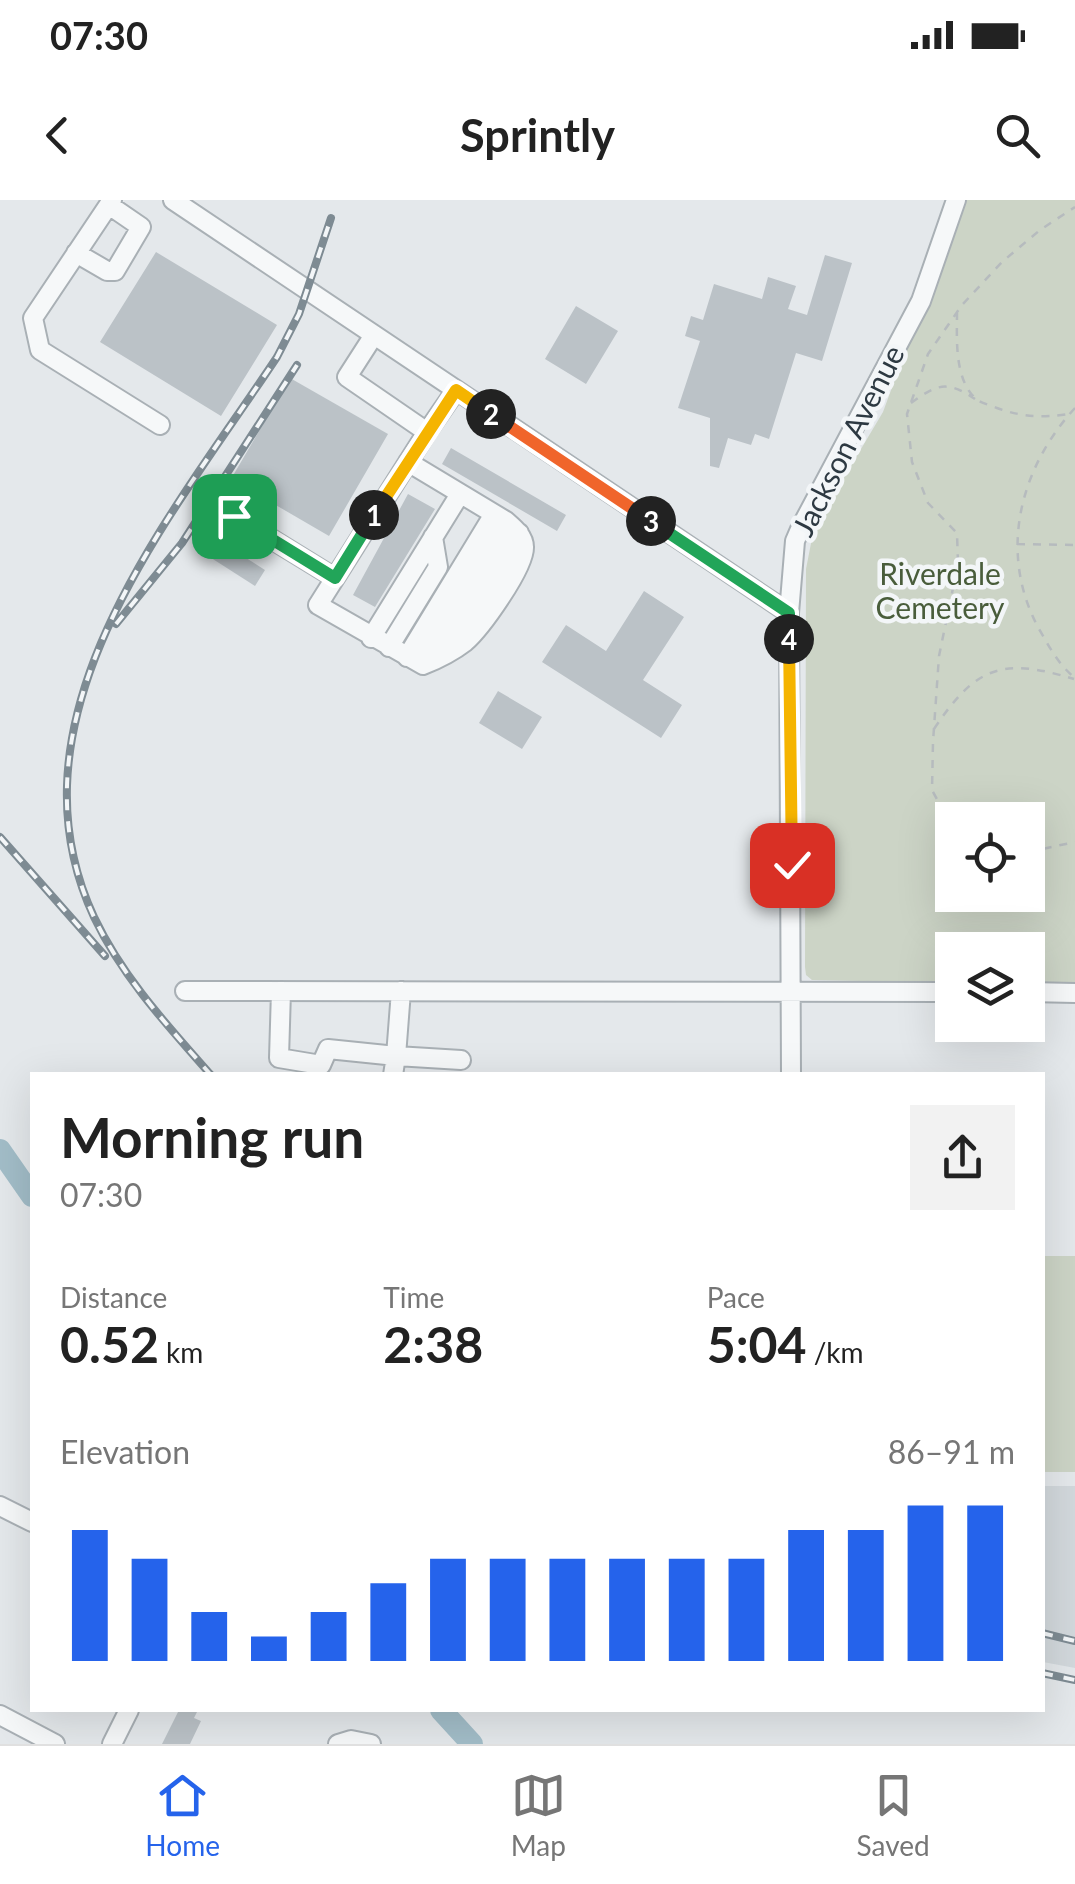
<!DOCTYPE html>
<html lang="en">
<head>
<meta charset="utf-8">
<style>
  :root { --surface:#fff; --page:#f2f2f2; --text:#222; --muted:#767676; --line:#e0e0e0; --accent:#2563eb }
  body { margin:0; font-family:Lato,sans-serif; background:var(--page); color:var(--text); height:100vh; display:flex; flex-direction:column; font-size:38px; white-space:nowrap }
  * { box-sizing:border-box; margin:0 }
  p { font-size:32px; color:var(--muted) }
  .icon { flex:none; width:55px; height:55px; fill:none; stroke:currentColor; stroke-width:2; stroke-linecap:round; stroke-linejoin:round }
  .map { position:relative; flex:1; overflow:hidden }
  .drawer { position:absolute; left:30px; top:872px; width:1015px; height:640px; display:flex; flex-direction:column; background:var(--surface); border-radius:0px; box-shadow:0 10px 40px #0002 }
  .drawer>* { flex:none }
  .fabs { position:absolute; left:935px; top:602px; display:grid; gap:20px }
  .fabs a { display:grid; place-items:center; width:110px; height:110px; border-radius:0px; background:var(--surface); box-shadow:0 10px 40px #0002; font-size:50px }
  .pin { position:absolute; display:grid; place-items:center; width:85px; height:85px; color:#fff; margin:-42px; border-radius:20px; box-shadow:0 5px 15px #0006 }
  .km { position:absolute; width:50px; height:50px; margin:-25px; border-radius:50%; background:#222; color:#fff; font-size:28px; line-height:50px; text-align:center }
  .round { display:grid; place-items:center; flex:none; width:105px; height:105px; border-radius:0px; background:var(--page) }
  .headline { display:flex; align-items:center; justify-content:space-between; height:170px; padding:0 30px }
  h1 { font-size:55px; font-weight:700; line-height:75px }
  .metrics { display:grid; grid-template-columns:repeat(3,1fr); gap:15px; height:170px; padding:10px 30px }
  .metrics div { display:grid; align-content:center }
  .metrics b { font-size:50px; font-weight:700 }
  .metrics small { font-size:28px; font-weight:400 }
  .metrics p { font-size:28px }
  .chart { height:280px; padding:20px 30px }
  .chart p { display:flex; justify-content:space-between }
  .chart svg { width:100%; height:180px; margin-top:10px; stroke:var(--accent); stroke-width:6 }
  .status { display:flex; justify-content:space-between; align-items:center; height:70px; padding:0 50px; background:var(--surface); direction:ltr }
  .status svg { height:28px; fill:currentColor }
  header { display:flex; justify-content:space-between; align-items:center; height:130px; padding:0 30px; background:var(--surface); font-size:45px; font-weight:700 }
  .dock { display:flex; justify-content:space-around; align-items:center; height:140px; border-top:2px solid var(--line); background:var(--surface); font-size:28px; color:var(--muted) }
  .dock a { display:grid; justify-items:center; gap:5px }
  .dock .active { color:var(--accent) }
  .map>svg:first-child { display:block }
</style>
</head>
<body>
<div class="status"><b>07:30</b><svg viewBox="0 0 49 12"><path d="M0 12V9h3v3zM5 12V6h3v6zM10 12V3h3v9zM15 12V0h3v12zM26 1h20v11H26zM47 4h2v5h-2z"/></svg></div>
<header><svg class="icon" aria-label="back" viewBox="0 0 24 24"><path d="M15 5l-7 7 7 7"/></svg>Sprintly<svg class="icon" aria-label="search" viewBox="0 0 24 24"><circle cx="10" cy="10" r="6"/><path d="M15 15l6 6"/></svg></header>
<div class="map">
<svg width="1075" height="1544" viewBox="0 0 1075 1544">
  <rect width="100%" height="100%" fill="#e4e8eb"/>
  <path fill="#d2d8dc" d="M1042 1286H1075V1468L1043 1462Z"/>
  <path fill="#ccd4c6" fill-rule="evenodd" d="M961 0H1075V784L1028 783V750H952V783L812 780 806 775 805 767 806 369 814 328 883 212ZM952 620H1028V695H952Z
    M1042 1056H1075V1272H1043Z"/>
  <g fill="none" stroke-linecap="round" stroke-linejoin="round">
    <path stroke="#a2bdc8" stroke-width="22" d="M0 950 32 996
      M441 1510 472 1544"/>
  </g>
  <path fill="#bbc2c7" d="M156 52 277 125 221 216 100 142Z
    M825 55 852 63 822 161 796 153 769 239 755 234 751 245 728 238 719 268 710 266V218L678 208 700 141 685 136 691 116 703 120 714 84 762 99 768 77 796 86 788 109 807 115Z
    M576 106 618 131 586 184 545 159Z
    M290 178 388 234 329 336 231 279Z
    M451 248 566 315 557 331 442 264Z
    M408 294 435 309 375 407 353 395Z
    M215 338 265 370 255 386 205 354Z
    M644 391 684 417 643 480 682 505 661 538 542 462 566 425 606 451Z
    M498 491 542 517 522 549 479 523Z
    M179 1510H198L194 1518 201 1521 190 1544H162Z"/>
  <g fill="none" stroke-linecap="round" stroke-linejoin="round">
    <g stroke="#a9b0b5" stroke-width="22">
      <path id="minor" d="M112 0 33 118 40 150 160 225
        M173 0 789 413
        M76 53 107 71H115L141 27 109 5
        M374 135 347 177 427 232 456 190
        M408 262 506 321C514 328 524 336 524 347 525 367 481 428 465 442 452 452 438 459 423 465L318 405 427 232
        M234 316 335 378
        M371 438 460 294
        M389 447 438 367 433 337
        M449 448 519 333
        M407 457 494 314
        M423 465 506 321
        M185 791 952 792
        M281 791 279 858 321 865 328 849 396 856 393 875
        M401 791 396 856 461 860
        M1028 792 1075 793
        M791 875 789 413 795 341 801 327 921 101 956 0
        M0 1306 32 1322
        M0 1515 55 1544
        M112 1544 129 1510
        M338 1544 351 1540 371 1544"/>
    </g>
    <path stroke="#b6bbbe" stroke-width="2.5" stroke-dasharray="8 8" stroke-linecap="butt" d="M957 112C957 138 954 178 975 198 980 203 990 205 997 208 1022 217 1042 218 1068 214
      M911 203C937 184 947 180 975 199
      M1075 208C1019 269 998 354 1039 429 1050 448 1058 464 1075 478
      M1017 344 1075 345
      M934 529C976 466 1002 457 1074 479
      M952 627 932 590 933 542 939 456 958 364 957 333 928 303 912 262 907 214 928 154 962 105 1002 62 1040 30 1075 7
      M1028 652 1075 642"/>
    <use href="#minor" stroke="#f6f8f9" stroke-width="18"/>
    <g stroke="#7e8b93" stroke-width="8">
      <path id="rail" d="M116 424 182 343 297 165
        M0 637 105 756
        M211 875C167 825 123 778 94 717 0 515 172 316 277 157L299 114 331 18
        M1042 1433 1075 1441
        M1042 1473 1075 1480"/>
    </g>
    <use href="#rail" stroke="#f3f6f8" stroke-width="4" stroke-dasharray="11" stroke-linecap="butt"/>
  </g>
  <g fill="none" stroke-linecap="round" stroke-linejoin="round">
    <g stroke="#fff" stroke-width="20">
      <path id="split-1" d="M234 316 335 378 374 315"/>
    </g>
    <g stroke="#fff" stroke-width="20">
      <path id="split-2" d="M374 315 456 190 491 214"/>
    </g>
    <g stroke="#fff" stroke-width="20">
      <path id="split-3" d="M491 214 651 321"/>
    </g>
    <g stroke="#fff" stroke-width="20">
      <path id="split-4" d="M651 321 789 413V439"/>
    </g>
    <g stroke="#fff" stroke-width="20">
      <path id="split-5" d="M789 439 792 665"/>
    </g>
    <use href="#split-1" stroke="#22a559" stroke-width="12"/>
    <use href="#split-2" stroke="#f5b400" stroke-width="12"/>
    <use href="#split-3" stroke="#f0652b" stroke-width="12"/>
    <use href="#split-4" stroke="#22a559" stroke-width="12"/>
    <use href="#split-5" stroke="#f5b400" stroke-width="12"/>
  </g>
  <g text-anchor="middle" stroke-width="9" stroke-linejoin="round" paint-order="stroke">
    <g font-size="30" fill="#2d3942" stroke="#f3f6f8">
      <text transform="translate(849 241) rotate(-63)" y="10">Jackson Avenue</text>
    </g>
    <g font-size="30" fill="#495d3b" stroke="#f3f6f8">
      <text x="940" y="385">Riverdale<tspan x="940" dy="34">Cemetery</tspan></text>
    </g>
  </g>
</svg>
<div class="fabs">
<a><svg class="icon" aria-label="locate" viewBox="0 0 24 24"><circle cx="12" cy="12" r="6"/><path d="M12 2v4M12 18v4M2 12h4M18 12h4"/></svg></a>
<a><svg class="icon" aria-label="layers" viewBox="0 0 24 24"><path d="M12 4l9 5-9 5-9-5zM3 14l9 5 9-5"/></svg></a>
</div>
<div class="pin" style="left:234px;top:316px;background:#1e9e55"><svg class="icon" aria-label="arrive" viewBox="0 0 24 24"><path d="M6 21V4h12l-3 4 3 4H6"/></svg></div>
<div class="pin" style="left:792px;top:665px;background:#d93025"><svg class="icon" aria-label="check" viewBox="0 0 24 24"><path d="M5 12l5 5 9-10"/></svg></div>
<b class="km" style="left:374px;top:315px">1</b>
<b class="km" style="left:491px;top:214px">2</b>
<b class="km" style="left:651px;top:321px">3</b>
<b class="km" style="left:789px;top:439px">4</b>
<section class="drawer">
<div class="headline"><div><h1>Morning run</h1><p>07:30</p></div><a class="round"><svg class="icon" aria-label="share" viewBox="0 0 24 24"><path d="M12 15V3M7 8l5-5 5 5M5 13v7h14v-7"/></svg></a></div>
<div class="metrics">
<div><p>Distance</p><b>0.52<small> km</small></b></div>
<div><p>Time</p><b>2:38</b></div>
<div><p>Pace</p><b>5:04<small> /km</small></b></div>
</div>
<div class="chart"><p><span>Elevation</span>86–91 m</p>
<svg viewBox="0 0 160 44" preserveAspectRatio="none"><path d="M5 44V12M15 44V19M25 44V32M35 44V38M45 44V32M55 44V25M65 44V19M75 44V19M85 44V19M95 44V19M105 44V19M115 44V19M125 44V12M135 44V12M145 44V6M155 44V6"/></svg>
</div>
</section>
</div>
<nav class="dock">
<a class="active"><svg class="icon" aria-label="home" viewBox="0 0 24 24"><path d="M3 11l9-7 9 7M6 9v11h12V9"/></svg>Home</a>
<a><svg class="icon" aria-label="map" viewBox="0 0 24 24"><path d="M3 6l6-2 6 2 6-2v14l-6 2-6-2-6 2zM9 4v14M15 6v14"/></svg>Map</a>
<a><svg class="icon" aria-label="saved" viewBox="0 0 24 24"><path d="M7 4h10v16l-5-4-5 4z"/></svg>Saved</a>
</nav>
</body>
</html>
